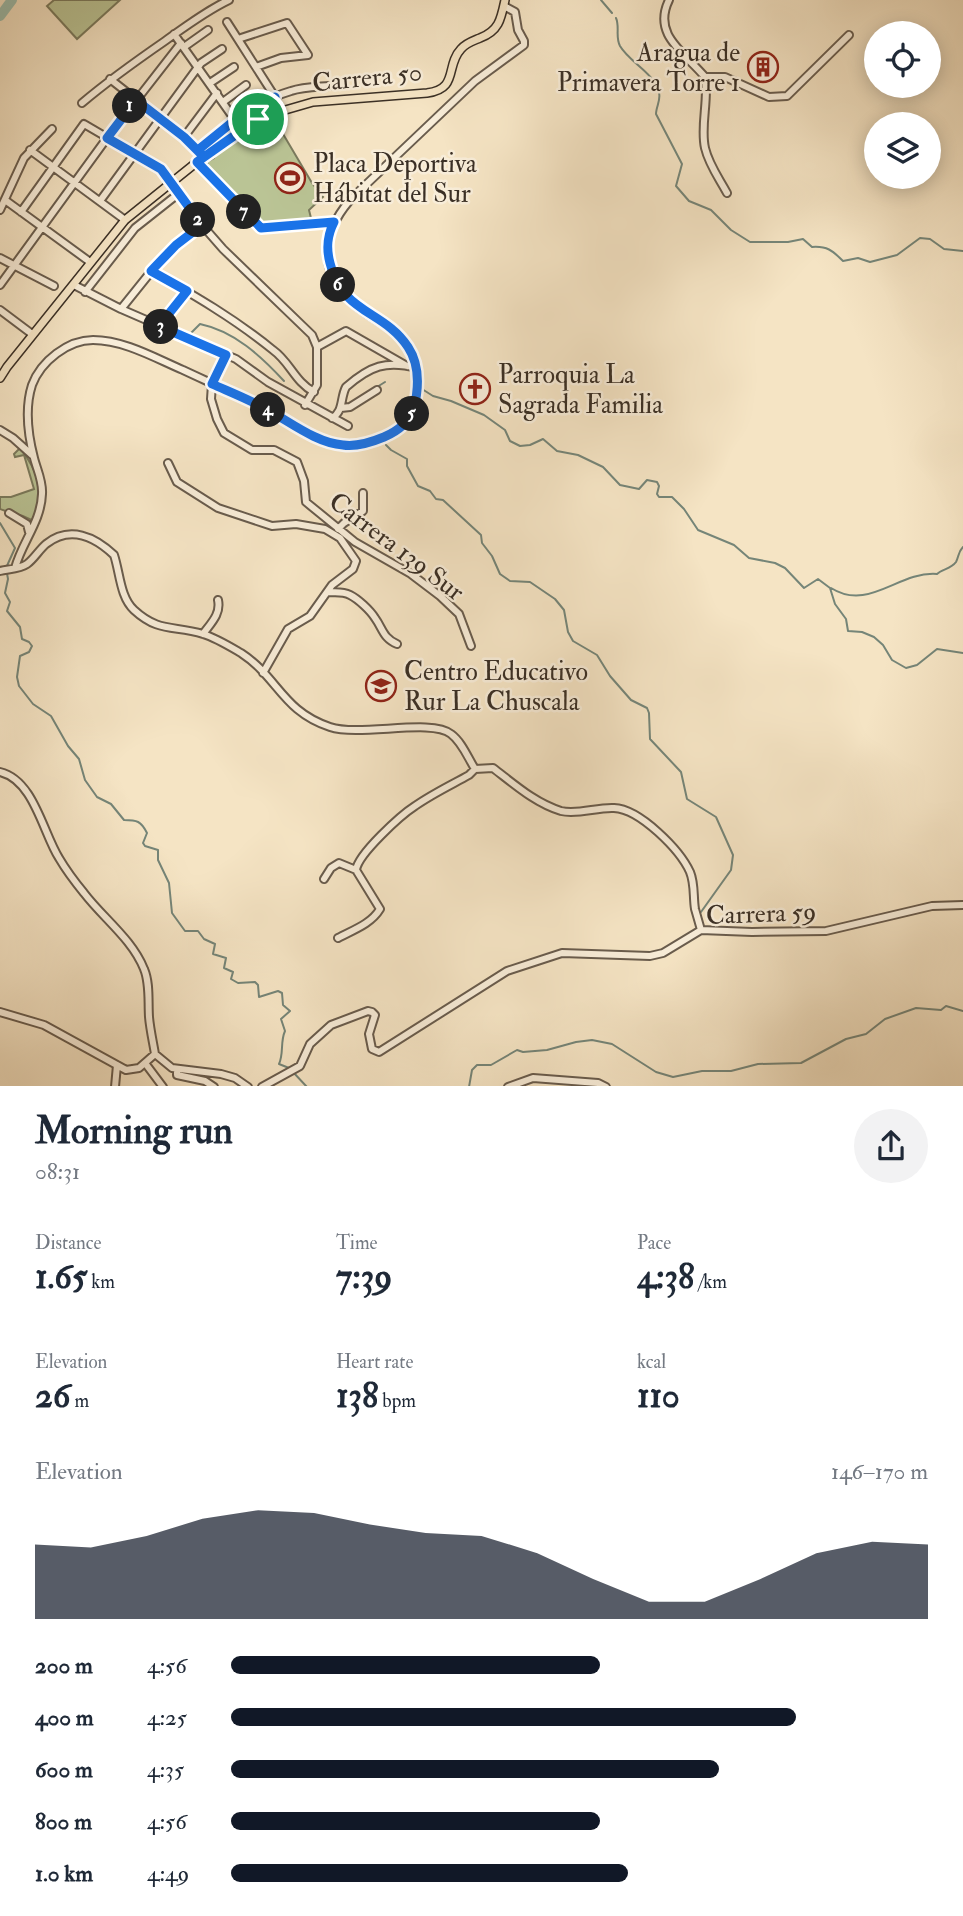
<!DOCTYPE html>
<html lang="en">
<head>
<meta charset="utf-8">
<style>
  :root { --surface:#fff; --page:#f2f2f3; --text:#1f2937; --muted:#747a83; --accent:#111827 }
  body { margin:0; font-family:"IM FELL Double Pica",serif; background:var(--page); color:var(--text); height:100vh; display:flex; flex-direction:column; font-size:26px; white-space:nowrap }
  * { box-sizing:border-box; margin:0 }
  p { font-size:23px; color:var(--muted) }
  .icon { flex:none; width:38px; height:38px; fill:none; stroke:currentColor; stroke-width:2; stroke-linecap:round; stroke-linejoin:round }
  .map { position:relative; height:1086px; overflow:hidden }
  .panel { display:flex; flex-direction:column; background:var(--surface); flex:1 }
  .panel>* { flex:none }
  .fabs { position:absolute; left:864px; top:21px; display:grid; gap:14px }
  .fabs a { display:grid; place-items:center; width:77px; height:77px; border-radius:50%; background:var(--surface); box-shadow:0 4px 18px #0003; font-size:35px }
  .pin { position:absolute; display:grid; place-items:center; width:60px; height:60px; color:#fff; margin:-30px; border:4px solid #fff; border-radius:50%; box-shadow:0 2px 7px #0007 }
  .km { position:absolute; width:35px; height:35px; margin:-18px; border-radius:50%; background:#222; color:#fff; font-size:19px; line-height:35px; text-align:center }
  .round { display:grid; place-items:center; flex:none; width:74px; height:74px; border-radius:37px; background:var(--page) }
  .headline { display:flex; align-items:center; justify-content:space-between; height:119px; padding:0 35px }
  h1 { font-size:38px; font-weight:700; line-height:52px }
  .stats { display:grid; grid-template-columns:repeat(3,1fr); gap:10px; height:119px; padding:7px 35px }
  .stats div { display:grid; align-content:center }
  .stats b { font-size:35px; font-weight:700 }
  .stats small { font-size:19px; font-weight:400 }
  .stats p { font-size:19px }
  .chart { height:196px; padding:14px 35px }
  .chart p { display:flex; justify-content:space-between }
  .chart svg { width:100%; height:126px; margin-top:7px; fill:var(--accent); opacity:.7 }
  ul { padding:0 35px; list-style:none; font-size:23px }
  li { display:grid; grid-template-columns:112px 84px 1fr; align-items:center; height:52px }
  li i { height:18px; border-radius:9px; background:var(--accent) }
  .map>svg:first-child { display:block }
</style>
</head>
<body>
<div class="map">
<svg width="963" height="1087" viewBox="0 0 963 1087">
  <rect width="100%" height="100%" fill="#f5e4c4"/>
  <filter id="stains"><feTurbulence type="fractalNoise" baseFrequency=".00286" numOctaves="4"/><feColorMatrix values="0 0 0 0 .2 0 0 0 0 .09 0 0 0 0 .02 0 0 0 .5 -.17"/></filter>
  <radialGradient id="worn" r=".72"><stop offset=".6" stop-color="#630" stop-opacity="0"/><stop offset="1" stop-color="#630" stop-opacity=".3"/></radialGradient>
  <path fill="#bac495" stroke="#7a7a5d" stroke-width="2" d="M54 0H120L77 39 47 6Z
    M273 117 312 183 323 197 309 210 311 218 262 226 208 166 207 162 214 158 216 152 255 125Z
    M20 448C37 469 48 496 32 520 18 512 13 515 0 509V497H11L34 489 24 455 15 457 14 454Z"/>
  <g fill="none" stroke-linecap="round" stroke-linejoin="round">
    <path stroke="#758578" stroke-width="2" d="M601 0 612 13
      M616 18C620 27 615 37 620 46 630 63 654 72 659 93 661 100 656 107 656 114L682 164 676 186 689 201 711 210 731 230 750 242H788L803 239 812 247C827 246 832 250 843 261L858 258 870 262 897 255 920 238 930 239 944 249 963 251
      M190 334 200 324C234 331 261 356 284 381
      M377 387 385 382
      M422 389 433 396 451 401 484 415 505 430 510 441 520 446 530 445 543 439 557 451 578 455 603 467 620 485 639 489 647 480 657 482 659 486 657 494 659 497H672L684 509 698 530 734 545 749 558 775 563 785 568 804 588 818 579 830 588 835 604 846 619 848 631 862 632 874 637 883 645 892 660 906 668 917 665 937 649 963 653
      M386 445 391 450 407 459V466L418 486 430 491 436 499 443 500 481 535 482 543 492 556 500 574 510 581 530 582 555 599 564 610 568 632 573 641 597 655 610 676 631 700 647 708 649 713 650 739 681 772 687 799 716 817 733 855 731 870 701 912
      M0 523 15 548 6 568 8 579 5 593 10 602 7 611 20 627 22 639 29 642 32 646 29 652 20 656 17 677 19 686 33 704 51 716 68 746 79 759 85 780 97 797 111 804 124 820C137 820 141 821 147 833L143 843 145 846 158 850V860L169 883 172 913 185 931H198L204 939 215 944 213 954 226 958 224 968 233 972 231 979 238 983 255 982 258 985 259 997 278 991 282 993 283 1005 290 1011 281 1019 285 1031C280 1042 284 1053 279 1064L289 1068
      M831 588C869 612 898 571 937 574 942 569 951 569 956 562 959 556 958 552 963 547
      M293 1072 307 1087
      M469 1087 472 1070 477 1065H491L517 1050 523 1052 547 1050 576 1042 592 1040 612 1044 656 1072 673 1077 702 1071H731L758 1064 801 1063 846 1039 866 1034 885 1019 916 1008 941 1010 946 1006 963 1011"/>
    <path stroke="#9dbfaf" stroke-width="10" d="M0 16 12 0"/>
    <g stroke="#695c4d" stroke-width="10">
      <path id="minor" d="M669 0C652 35 684 52 705 77H725L769 97 787 96 849 35
        M227 22 275 97 258 119
        M174 34 235 120
        M238 39 287 23 308 55 281 58 256 67
        M184 47 208 30
        M705 77C709 100 700 126 705 148 709 165 719 178 727 193
        M110 79 184 137 204 157
        M210 83 234 67
        M223 102 246 85
        M82 103C108 81 136 61 165 41 186 26 206 11 229 0
        M184 137 217 93
        M30 150 125 220
        M198 150C225 127 256 101 291 91 303 87 317 87 329 86
        M197 162 259 227 266 228 334 222
        M5 200 90 262
        M100 201 201 63 222 49
        M0 210 24 158 52 129
        M21 212 84 124 161 169 202 225 223 249 312 335 317 347
        M0 258 54 286
        M151 271C194 295 235 319 273 350 290 362 295 382 314 392
        M0 285 107 138 181 43
        M74 285 121 309 236 359 268 382 348 426
        M85 292 135 228 178 194
        M121 309 162 258 202 225
        M0 310 32 334
        M159 326 187 291
        M226 355 212 384 211 399 217 419 224 433 252 450H274L297 462 304 481 306 502 355 542 411 574 440 596 459 614 471 646
        M305 405 317 385V347L346 331 407 366
        M341 408 350 407 377 390
        M332 418C344 411 340 398 346 387 370 366 386 360 417 368
        M0 430 13 438 32 455
        M168 463 177 482 218 508 272 526 296 524 325 529 340 538 356 561 353 569 332 585 310 616 288 629 263 673
        M9 513 27 524 29 532
        M338 529 344 523 363 511V493
        M15 568C22 542 41 522 42 494 43 481 37 470 34 458 28 435 25 407 32 385 41 361 68 340 93 340 124 340 155 358 183 370 215 385 247 399 279 416 299 426 318 441 341 445 361 449 389 438 405 424 414 416 416 402 417 390 425 330 376 329 345 296 316 263 326 225 354 196L475 81 524 45V41L518 30 515 12 504 6
        M0 571C8 569 20 569 27 564 34 559 39 550 46 544 70 525 95 537 114 555 120 573 120 597 134 610 159 633 174 625 203 634 216 638 229 646 241 653 278 677 282 711 330 727 360 737 432 718 451 734 462 742 468 758 475 769
        M328 592C335 593 342 591 350 595 358 599 370 610 375 618 383 629 383 638 397 644
        M203 634C211 623 221 614 218 600
        M0 772C34 780 43 833 59 858 66 870 75 882 84 893 103 918 132 939 144 969 150 983 148 1001 149 1017 150 1029 153 1042 155 1054
        M356 870C358 854 401 815 415 806 432 794 451 785 469 775L475 769 493 768C514 784 535 803 561 811 578 815 597 807 614 808 640 809 680 850 690 872 695 884 693 897 695 909 697 916 699 923 701 930
        M324 879 331 868 339 863 356 870 380 909C371 924 353 930 338 938
        M0 1012 44 1025 126 1070 139 1068 155 1054 172 1068 221 1074 235 1078 248 1087
        M145 1063 163 1087
        M177 1069V1075L205 1081 214 1087
        M115 1087 117 1065
        M262 1087 300 1066 310 1044 331 1025 368 1011 372 1012 375 1015 369 1034 372 1049 379 1052 507 971 562 953 650 956 663 953 701 930 752 932 826 931 932 906 963 905
        M508 1087 533 1078 598 1083 606 1087"/>
    </g>
    <g stroke="#3a2f25" stroke-width="10">
      <path id="major" d="M0 378 7 367 125 220 197 162 243 129 268 115 313 102 427 93C459 89 445 66 461 49 466 43 473 41 480 38 499 31 501 19 505 0"/>
    </g>
    <use href="#minor" stroke="#f8edd9" stroke-width="6"/>
    <use href="#major" stroke="#f5e4c4" stroke-width="7"/>
  </g>
  <g fill="none" stroke-linecap="round" stroke-linejoin="round">
    <g stroke="#fff" stroke-width="14">
      <path id="route" d="M258 119 204 157 184 137 136 100 107 138 161 169 202 225 176 245 151 271 187 291 159 326 226 355 212 384C230 392 248 399 266 409 289 421 316 443 343 445 356 447 372 442 384 437 398 431 409 423 414 408 419 387 420 365 408 347 384 310 342 314 330 263 326 248 327 236 334 222L261 228 197 162 204 157 198 150 235 120 275 97 258 119"/>
    </g>
    <use href="#route" stroke="#1a73e8" stroke-width="9"/>
  </g>
  <defs>
    <g id="building-ring" transform="scale(1.575)"><circle r="9.5" fill="#f8edd9" stroke="#8f2418" stroke-width="1.5"/><path d="M-4-6H4V6H1V3H-1V6H-4ZM-2.5-4.3h1.7v1.8h-1.7ZM.8-4.3h1.7v1.8H.8ZM-2.5-1h1.7V.8h-1.7ZM.8-1h1.7V.8H.8Z" fill="#8f2418"/></g>
    <g id="stadium-ring" transform="scale(1.575)"><circle r="9.5" fill="#f8edd9" stroke="#8f2418" stroke-width="1.5"/><path d="M0-5a6.5 5 0 1 0 0 10a6.5 5 0 1 0 0-10ZM-3.5-1.8h7v3.6h-7Z" fill="#8f2418"/></g>
    <g id="church-ring" transform="scale(1.575)"><circle r="9.5" fill="#f8edd9" stroke="#8f2418" stroke-width="1.5"/><path d="M-1.2-6h2.4v3.5h3.3v2.4h-3.3V6h-2.4V-.1h-3.3v-2.4h3.3Z" fill="#8f2418"/></g>
    <g id="school-ring" transform="scale(1.575)"><circle r="9.5" fill="#f8edd9" stroke="#8f2418" stroke-width="1.5"/><path d="M0-5L7-2L0 1L-7-2ZM-4 1L0 2.5L4 1V4Q0 6-4 4Z" fill="#8f2418"/></g>
  </defs>
  <g fill-rule="evenodd">
    <use href="#building-ring" x="763" y="67"/>
    <use href="#stadium-ring" x="290" y="178"/>
    <use href="#church-ring" x="475" y="389"/>
    <use href="#school-ring" x="381" y="686"/>
  </g>
  <g text-anchor="middle" stroke-width="5" stroke-linejoin="round" paint-order="stroke">
    <g font-size="26" fill="#3a2f25" stroke="#f8edd9" text-anchor="start">
      <text x="740" y="61" text-anchor="end">Aragua de<tspan x="740" dy="30">Primavera Torre 1</tspan></text>
      <text x="313" y="172">Placa Deportiva<tspan x="313" dy="30">Hábitat del Sur</tspan></text>
      <text x="498" y="383">Parroquia La<tspan x="498" dy="30">Sagrada Familia</tspan></text>
      <text x="404" y="680">Centro Educativo<tspan x="404" dy="30">Rur La Chuscala</tspan></text>
    </g>
    <g font-size="26" fill="#3a2f25" stroke="#f8edd9">
      <text transform="translate(367 77) rotate(-6)" y="9">Carrera 50</text>
      <text transform="translate(397 546) rotate(37)" y="9">Carrera 139 Sur</text>
      <text transform="translate(761 913) rotate(-2)" y="9">Carrera 59</text>
    </g>
  </g>
  <rect width="100%" height="100%" filter="url(#stains)"/>
  <rect width="100%" height="100%" fill="url(#worn)"/>
</svg>
<div class="fabs">
<a><svg class="icon" aria-label="locate" viewBox="0 0 24 24"><circle cx="12" cy="12" r="6"/><path d="M12 2v4M12 18v4M2 12h4M18 12h4"/></svg></a>
<a><svg class="icon" aria-label="layers" viewBox="0 0 24 24"><path d="M12 4l9 5-9 5-9-5zM3 14l9 5 9-5"/></svg></a>
</div>
<div class="pin" style="left:258px;top:119px;background:#1e9e55"><svg class="icon" aria-label="arrive" viewBox="0 0 24 24"><path d="M6 21V4h12l-3 4 3 4H6"/></svg></div>
<b class="km" style="left:130px;top:106px">1</b>
<b class="km" style="left:198px;top:220px">2</b>
<b class="km" style="left:161px;top:327px">3</b>
<b class="km" style="left:268px;top:410px">4</b>
<b class="km" style="left:412px;top:414px">5</b>
<b class="km" style="left:338px;top:285px">6</b>
<b class="km" style="left:244px;top:212px">7</b>
</div>
<section class="panel">
<div class="headline"><div><h1>Morning run</h1><p>08:31</p></div><a class="round"><svg class="icon" aria-label="share" viewBox="0 0 24 24"><path d="M12 15V3M7 8l5-5 5 5M5 13v7h14v-7"/></svg></a></div>
<div class="stats">
<div><p>Distance</p><b>1.65<small> km</small></b></div>
<div><p>Time</p><b>7:39</b></div>
<div><p>Pace</p><b>4:38<small> /km</small></b></div>
</div>
<div class="stats">
<div><p>Elevation</p><b>26<small> m</small></b></div>
<div><p>Heart rate</p><b>138<small> bpm</small></b></div>
<div><p>kcal</p><b>110</b></div>
</div>
<div class="chart"><p><span>Elevation</span>146–170 m</p>
<svg viewBox="0 0 160 44" preserveAspectRatio="none"><path d="M0 44V18L10 19L20 15L30 9L40 6L50 7L60 11L70 14L80 15L90 21L100 30L110 38L120 38L130 30L140 21L150 17L160 18V44z"/></svg>
</div>
<ul>
<li><b>200 m</b>4:56<i style="width:53%"></i></li>
<li><b>400 m</b>4:25<i style="width:81%"></i></li>
<li><b>600 m</b>4:35<i style="width:70%"></i></li>
<li><b>800 m</b>4:56<i style="width:53%"></i></li>
<li><b>1.0 km</b>4:49<i style="width:57%"></i></li>
</ul>
</section>
</body>
</html>
